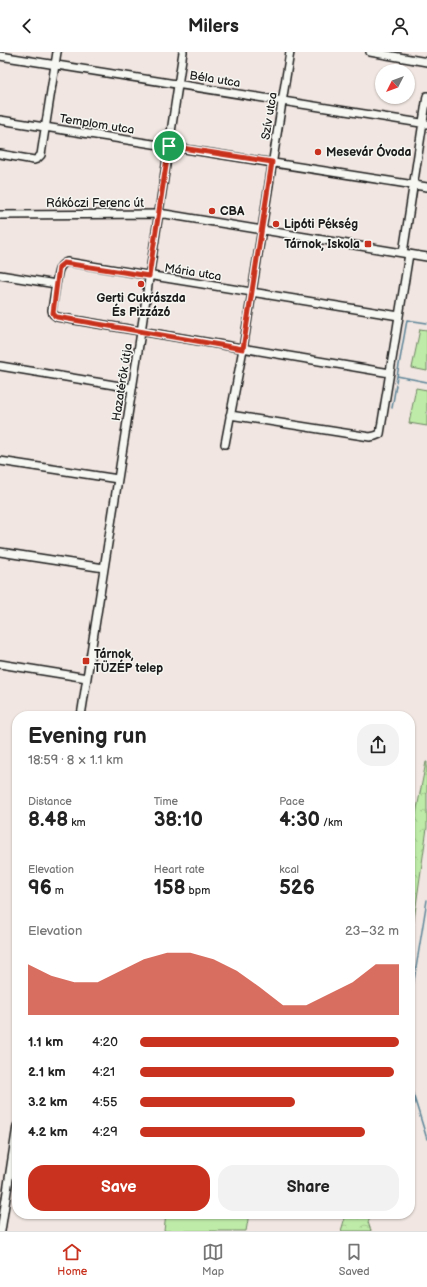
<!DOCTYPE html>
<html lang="en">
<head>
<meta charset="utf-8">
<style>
  :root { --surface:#fff; --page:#f2f2f2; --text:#222; --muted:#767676; --line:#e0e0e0; --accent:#c8321e }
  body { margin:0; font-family:"Balsamiq Sans",sans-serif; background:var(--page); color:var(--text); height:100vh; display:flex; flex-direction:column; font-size:15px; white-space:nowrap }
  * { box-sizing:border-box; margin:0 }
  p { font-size:13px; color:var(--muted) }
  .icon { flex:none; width:22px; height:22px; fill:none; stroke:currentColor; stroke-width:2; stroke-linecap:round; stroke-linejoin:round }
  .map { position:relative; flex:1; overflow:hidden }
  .sheet { position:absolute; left:12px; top:659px; width:403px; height:508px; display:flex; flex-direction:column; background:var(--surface); border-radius:16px; box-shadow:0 1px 3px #0004 }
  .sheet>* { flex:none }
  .needle { width:26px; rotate:228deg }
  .buttons { position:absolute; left:375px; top:12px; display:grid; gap:8px }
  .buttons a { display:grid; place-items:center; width:40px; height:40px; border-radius:50%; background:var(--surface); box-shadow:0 1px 3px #0004; font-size:20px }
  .pin { position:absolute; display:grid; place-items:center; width:34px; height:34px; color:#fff; margin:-17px; border:2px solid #fff; border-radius:50%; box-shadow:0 1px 4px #0007 }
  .round { display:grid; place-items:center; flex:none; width:42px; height:42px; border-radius:16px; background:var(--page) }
  .overview { display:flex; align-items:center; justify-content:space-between; height:68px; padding:0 16px }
  h1 { font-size:22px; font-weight:600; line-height:30px }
  .stats { display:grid; grid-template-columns:repeat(3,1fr); gap:6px; height:68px; padding:4px 16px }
  .stats div { display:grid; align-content:center }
  .stats b { font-size:20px; font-weight:600 }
  .stats small { font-size:11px; font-weight:400 }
  .stats p { font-size:11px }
  .chart { height:112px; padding:8px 16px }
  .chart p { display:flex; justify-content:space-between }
  .chart svg { width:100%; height:72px; margin-top:4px; fill:var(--accent); opacity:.7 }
  .button { display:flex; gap:8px; margin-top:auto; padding:8px 16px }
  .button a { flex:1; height:46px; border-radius:16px; background:var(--accent); color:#fff; font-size:16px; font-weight:600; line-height:46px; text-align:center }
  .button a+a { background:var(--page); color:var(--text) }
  ul { padding:0 16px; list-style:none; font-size:13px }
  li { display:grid; grid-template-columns:64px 48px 1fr; align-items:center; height:30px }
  li i { height:10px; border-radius:5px; background:var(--accent) }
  header { display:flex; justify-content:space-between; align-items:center; height:52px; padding:0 16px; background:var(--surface); font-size:18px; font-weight:600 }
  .tabs { display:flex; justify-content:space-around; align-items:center; height:56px; border-top:1px solid var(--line); background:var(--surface); font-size:11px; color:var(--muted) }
  .tabs a { display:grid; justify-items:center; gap:2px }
  .tabs .selected { color:var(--accent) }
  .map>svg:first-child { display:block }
</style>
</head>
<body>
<header><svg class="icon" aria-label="back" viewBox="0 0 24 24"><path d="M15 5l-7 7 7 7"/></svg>Milers<svg class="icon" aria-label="person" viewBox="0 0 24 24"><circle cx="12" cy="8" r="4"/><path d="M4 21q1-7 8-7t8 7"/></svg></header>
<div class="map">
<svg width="427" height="1179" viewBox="0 0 427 1179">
  <defs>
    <pattern id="forest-crowns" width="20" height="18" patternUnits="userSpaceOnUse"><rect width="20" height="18" fill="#beeba8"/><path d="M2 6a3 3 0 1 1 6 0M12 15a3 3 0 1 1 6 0" fill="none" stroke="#a3c990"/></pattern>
  </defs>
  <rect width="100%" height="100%" fill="#f1e6e1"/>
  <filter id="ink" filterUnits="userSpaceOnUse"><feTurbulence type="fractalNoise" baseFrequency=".025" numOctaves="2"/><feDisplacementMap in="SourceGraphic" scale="8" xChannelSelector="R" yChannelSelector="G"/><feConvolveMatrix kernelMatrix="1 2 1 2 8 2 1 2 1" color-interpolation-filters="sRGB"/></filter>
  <g filter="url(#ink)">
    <path fill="#beeba8" stroke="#6d8462" d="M420 277 427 278V319L412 316Z
      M416 336 427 338V374L409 371Z
      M166 1162H249L246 1179H164Z"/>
    <path fill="url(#forest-crowns)" stroke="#6d8462" d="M426 710H427V776L410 896V793Z
      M346 1162H373L368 1170 371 1179H341Z"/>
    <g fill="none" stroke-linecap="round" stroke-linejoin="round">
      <path stroke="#5d8498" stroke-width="1.5" d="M397 324 427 330
        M396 330 407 268 427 271
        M392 356 396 333
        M410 953 427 848
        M410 1032 427 1087"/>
      <g stroke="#1c1c1c" stroke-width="10">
        <path id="minor" d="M370 0 427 10
          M0 4 427 72
          M0 68 427 135
          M0 102 34 108 37 107 41 103 57 0
          M0 163 165 162 427 205
          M403 201 427 44
          M0 223 56 232C58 224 57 213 67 210L399 264
          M56 232 52 258 53 262 57 265 390 321
          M0 314 132 336
          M230 363 370 385 375 384 380 382 409 202
          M225 392 243 297 290 0
          M0 409 118 427
          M0 500 104 516
          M0 612 87 626
          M81 664 141 280 183 0
          M1 1179 17 1074"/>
      </g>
      <use href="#minor" stroke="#f6f6f2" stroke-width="7"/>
    </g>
  </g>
  <g fill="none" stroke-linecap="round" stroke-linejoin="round" filter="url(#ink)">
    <g stroke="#fff" stroke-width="8">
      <path id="route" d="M169 94 272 110 243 297 57 265 55 264 53 261 59 215 64 211 149 224Z"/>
    </g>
    <use href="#route" stroke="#c8321e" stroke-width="5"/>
  </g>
  <g fill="#c8321e" stroke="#f6f6f2" stroke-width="1.5">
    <circle cx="318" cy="100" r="4"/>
    <circle cx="212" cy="159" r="4"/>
    <circle cx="276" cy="172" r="4"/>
    <rect x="364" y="188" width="8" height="8" rx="2"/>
    <circle cx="141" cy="232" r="4"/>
    <rect x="82" y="605" width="8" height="8" rx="2"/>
  </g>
  <g text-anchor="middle" stroke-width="3" stroke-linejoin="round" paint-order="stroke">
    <g font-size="12" fill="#1c1c1c" stroke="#f6f6f2">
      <text transform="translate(215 27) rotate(9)" y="4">Béla utca</text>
      <text transform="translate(269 64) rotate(-81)" y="4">Szív utca</text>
      <text transform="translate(97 72) rotate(9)" y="4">Templom utca</text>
      <text x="95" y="155">Rákóczi Ferenc út</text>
      <text transform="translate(193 220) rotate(9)" y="4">Mária utca</text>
      <text transform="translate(122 330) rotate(-81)" y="4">Hazatérők útja</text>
    </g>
    <g font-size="12" font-weight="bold" fill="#1c1c1c" stroke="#f6f6f2" text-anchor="start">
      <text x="326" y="104">Mesevár Óvoda</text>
      <text x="220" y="163">CBA</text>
      <text x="284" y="176">Lipóti Pékség</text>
      <text x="360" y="196" text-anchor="end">Tárnok, Iskola</text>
      <text x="141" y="250" text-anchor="middle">Gerti Cukrászda<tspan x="141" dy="14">És Pizzázó</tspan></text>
      <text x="94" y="606">Tárnok,<tspan x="94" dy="14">TÜZÉP telep</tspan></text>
    </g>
  </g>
</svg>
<div class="buttons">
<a><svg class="needle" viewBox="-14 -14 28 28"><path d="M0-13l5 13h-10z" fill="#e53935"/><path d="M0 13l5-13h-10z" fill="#767676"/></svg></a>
</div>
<div class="pin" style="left:169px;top:94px;background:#1e9e55"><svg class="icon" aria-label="arrive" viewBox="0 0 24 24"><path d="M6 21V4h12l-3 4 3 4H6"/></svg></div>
<section class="sheet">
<div class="overview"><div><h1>Evening run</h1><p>18:59 · 8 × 1.1 km</p></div><a class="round"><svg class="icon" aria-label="share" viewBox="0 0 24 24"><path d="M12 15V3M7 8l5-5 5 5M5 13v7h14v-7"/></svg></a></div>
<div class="stats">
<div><p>Distance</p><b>8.48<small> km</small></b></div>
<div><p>Time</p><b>38:10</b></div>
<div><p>Pace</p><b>4:30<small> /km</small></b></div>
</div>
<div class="stats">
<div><p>Elevation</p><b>96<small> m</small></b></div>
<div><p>Heart rate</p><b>158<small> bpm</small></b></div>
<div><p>kcal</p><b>526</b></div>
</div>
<div class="chart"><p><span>Elevation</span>23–32 m</p>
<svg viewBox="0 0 160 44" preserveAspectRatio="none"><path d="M0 44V13L10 20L20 24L30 24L40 17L50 10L60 6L70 6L80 10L90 17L100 27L110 38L120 38L130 31L140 24L150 13L160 13V44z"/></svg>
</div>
<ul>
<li><b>1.1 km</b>4:20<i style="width:100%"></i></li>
<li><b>2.1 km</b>4:21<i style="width:98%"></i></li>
<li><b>3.2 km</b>4:55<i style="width:60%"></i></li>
<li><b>4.2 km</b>4:29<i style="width:87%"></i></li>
</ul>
<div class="button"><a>Save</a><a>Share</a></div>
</section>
</div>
<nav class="tabs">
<a class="selected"><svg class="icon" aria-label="home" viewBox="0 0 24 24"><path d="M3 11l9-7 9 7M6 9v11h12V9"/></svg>Home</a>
<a><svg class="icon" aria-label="map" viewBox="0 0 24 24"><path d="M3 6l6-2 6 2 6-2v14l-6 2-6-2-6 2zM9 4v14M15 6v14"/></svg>Map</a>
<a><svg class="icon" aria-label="saved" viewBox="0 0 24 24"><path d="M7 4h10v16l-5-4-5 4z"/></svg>Saved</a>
</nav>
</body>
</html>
